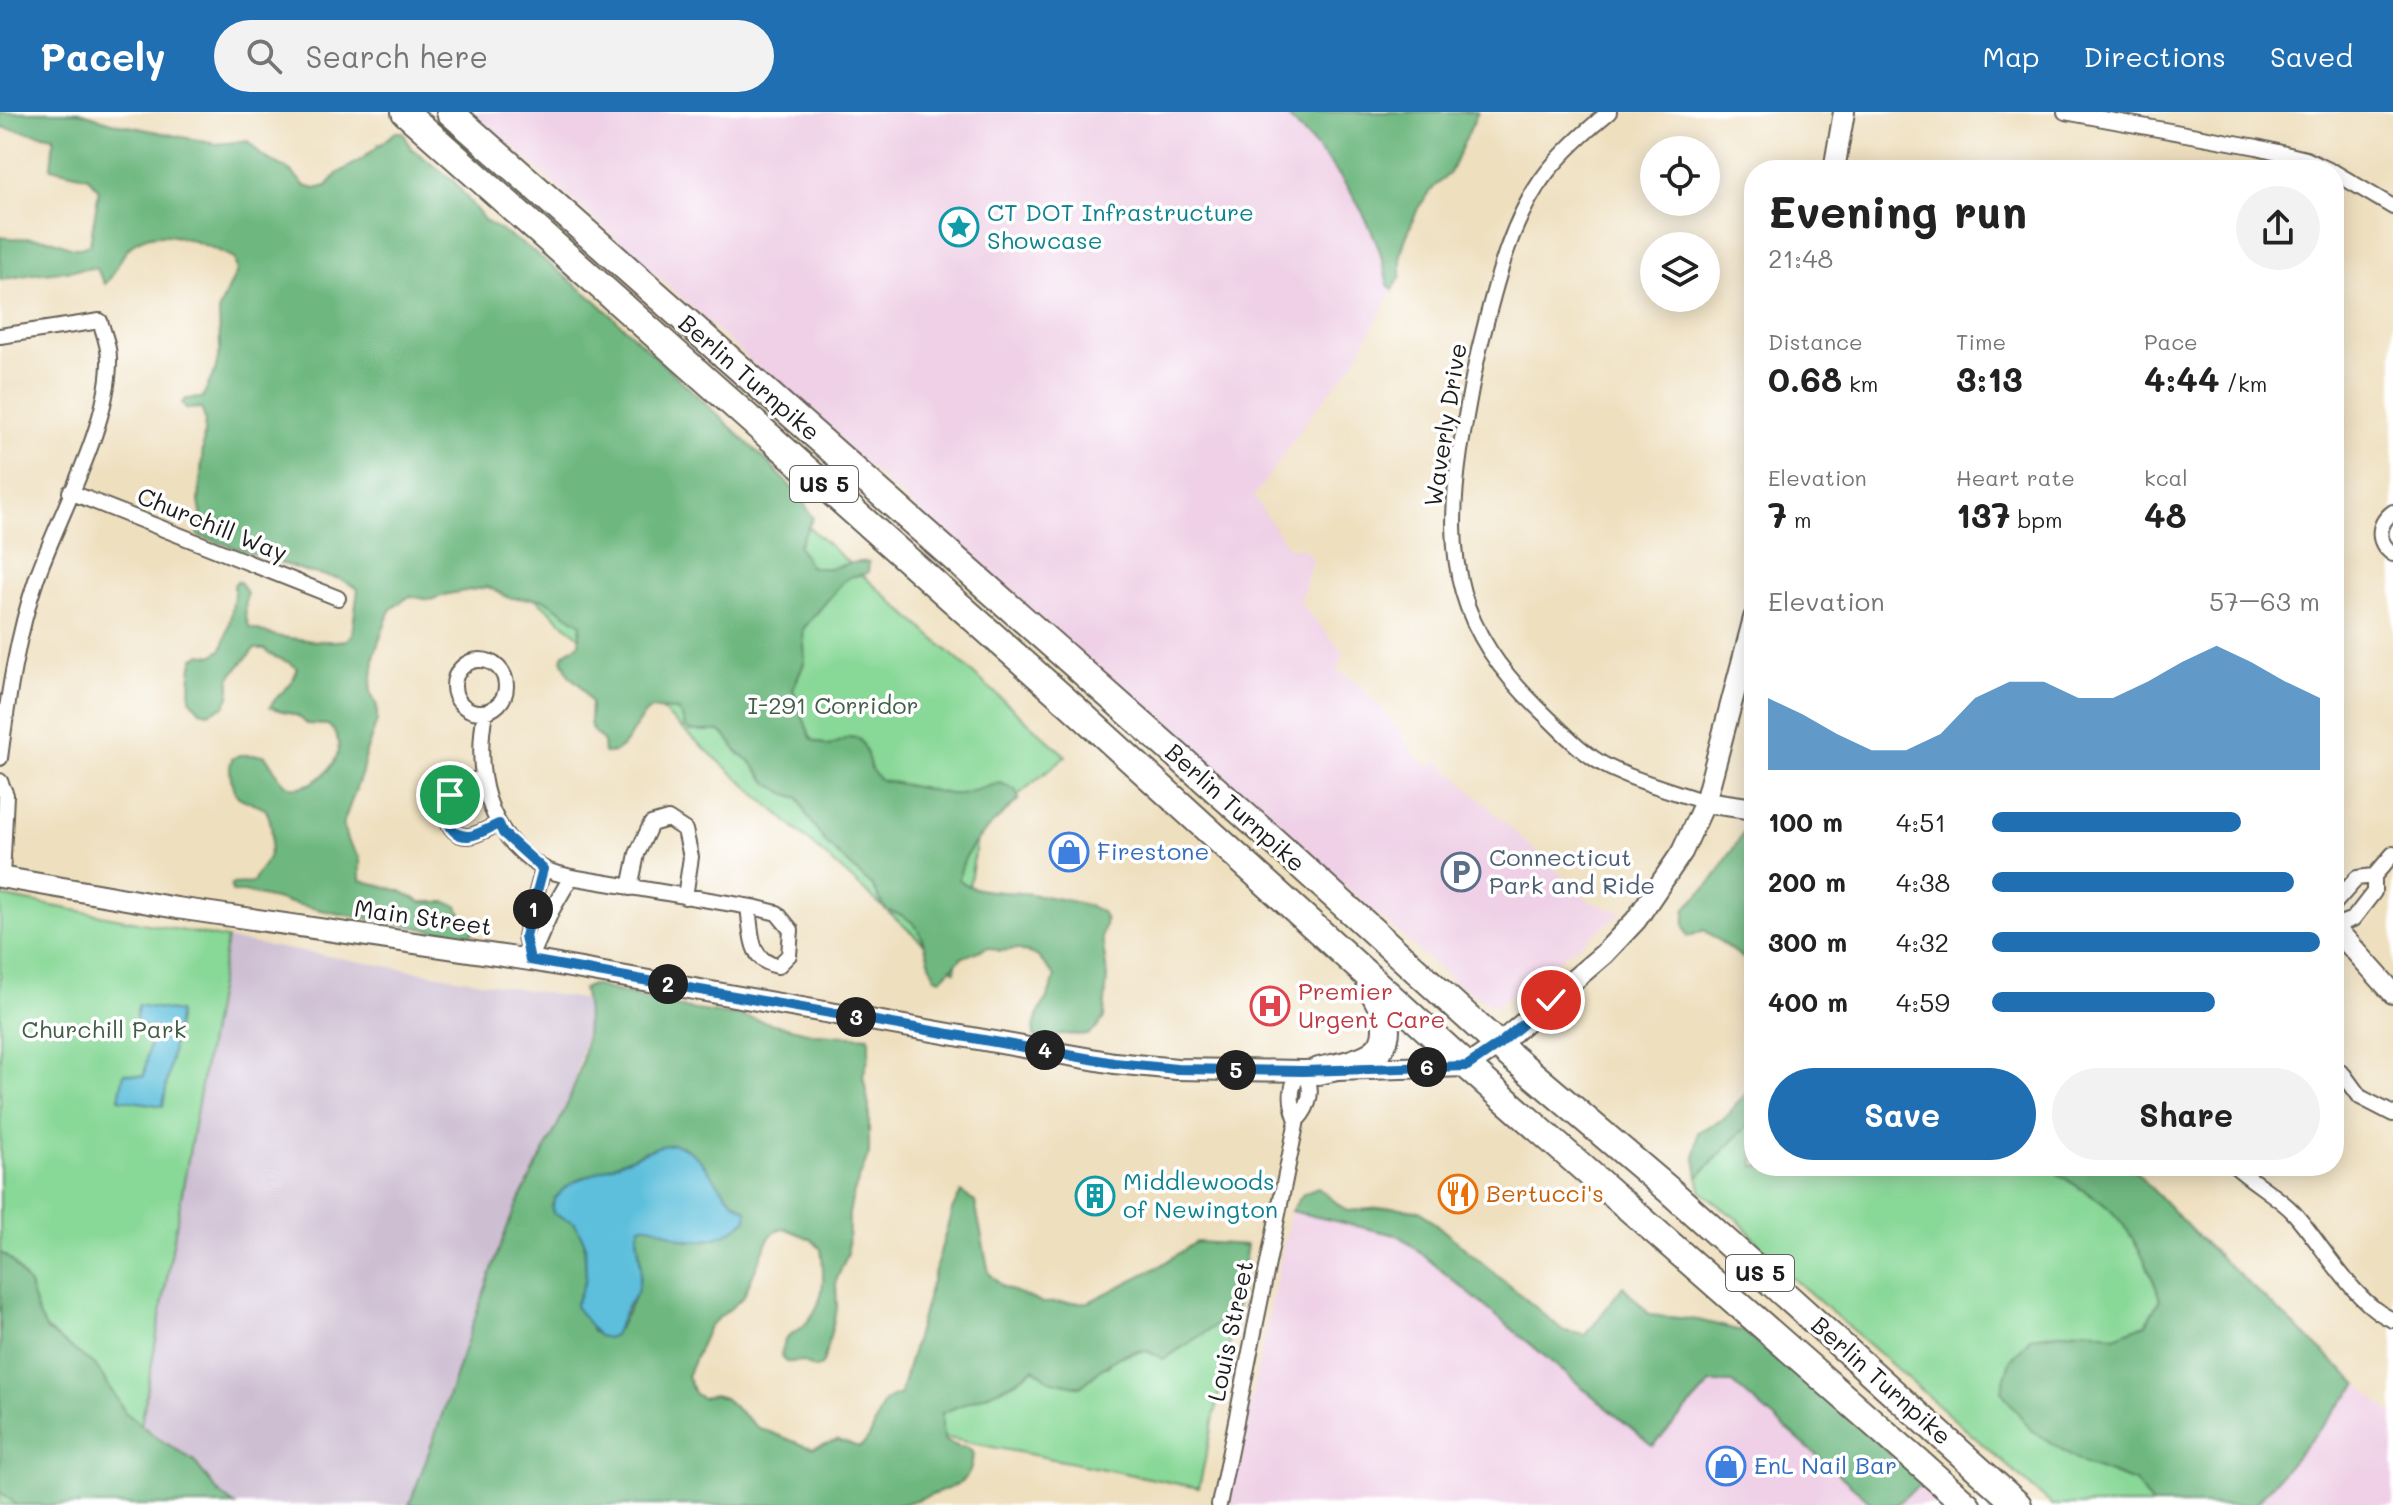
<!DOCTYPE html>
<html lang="en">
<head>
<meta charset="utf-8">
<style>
  :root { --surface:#fff; --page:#f2f2f2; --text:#222; --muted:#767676; --accent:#1f6fb2 }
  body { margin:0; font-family:Mali,sans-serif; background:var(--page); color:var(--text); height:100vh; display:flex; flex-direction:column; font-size:30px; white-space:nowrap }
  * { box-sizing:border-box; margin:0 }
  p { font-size:26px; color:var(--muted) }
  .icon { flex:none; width:44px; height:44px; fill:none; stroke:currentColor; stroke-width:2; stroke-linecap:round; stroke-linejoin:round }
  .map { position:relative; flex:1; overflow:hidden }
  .drawer { position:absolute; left:1744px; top:48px; width:600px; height:1016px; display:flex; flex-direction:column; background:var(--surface); border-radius:32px; box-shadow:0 4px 20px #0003 }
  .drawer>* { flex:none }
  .buttons { position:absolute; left:1640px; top:24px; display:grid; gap:16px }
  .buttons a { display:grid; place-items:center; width:80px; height:80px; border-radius:50%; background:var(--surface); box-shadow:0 4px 20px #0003; font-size:40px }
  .pin { position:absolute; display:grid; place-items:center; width:68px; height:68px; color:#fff; margin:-34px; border:4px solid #fff; border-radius:50%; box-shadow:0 2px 8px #0007 }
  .km { position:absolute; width:40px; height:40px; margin:-20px; border-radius:50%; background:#222; color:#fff; font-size:22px; line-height:40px; text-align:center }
  .round { display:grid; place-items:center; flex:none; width:84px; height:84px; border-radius:42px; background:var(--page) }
  .head { display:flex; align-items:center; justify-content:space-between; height:136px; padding:0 24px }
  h1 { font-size:44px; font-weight:700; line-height:60px }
  .figures { display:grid; grid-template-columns:repeat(3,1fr); gap:12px; height:136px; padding:8px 24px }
  .figures div { display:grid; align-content:center }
  .figures b { font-size:34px; font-weight:700 }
  .figures small { font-size:22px; font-weight:400 }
  .figures p { font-size:22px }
  .chart { height:224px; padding:16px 24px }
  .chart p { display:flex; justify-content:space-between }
  .chart svg { width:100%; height:144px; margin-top:8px; fill:var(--accent); opacity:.7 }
  .action { display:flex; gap:16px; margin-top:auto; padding:16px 24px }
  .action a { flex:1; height:92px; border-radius:48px; background:var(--accent); color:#fff; font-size:32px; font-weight:700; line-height:92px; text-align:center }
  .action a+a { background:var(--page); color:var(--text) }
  ul { padding:0 24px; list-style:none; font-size:26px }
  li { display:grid; grid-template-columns:128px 96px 1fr; align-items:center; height:60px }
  li i { height:20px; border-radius:10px; background:var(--accent) }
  header { display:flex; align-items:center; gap:48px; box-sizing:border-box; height:112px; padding:0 40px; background:var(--accent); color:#fff }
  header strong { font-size:38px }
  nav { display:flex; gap:44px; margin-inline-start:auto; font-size:28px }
  .search { width:560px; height:72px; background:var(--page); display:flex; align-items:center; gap:20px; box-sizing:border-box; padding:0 28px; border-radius:44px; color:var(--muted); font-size:30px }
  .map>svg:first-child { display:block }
</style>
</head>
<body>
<header>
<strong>Pacely</strong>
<div class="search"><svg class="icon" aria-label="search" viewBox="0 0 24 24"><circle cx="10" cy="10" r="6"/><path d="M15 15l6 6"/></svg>Search here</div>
<nav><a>Map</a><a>Directions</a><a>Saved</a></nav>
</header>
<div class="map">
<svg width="2393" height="1393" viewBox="0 0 2393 1393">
  <rect width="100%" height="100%" fill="#fff"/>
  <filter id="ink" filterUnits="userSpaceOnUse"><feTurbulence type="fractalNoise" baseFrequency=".0125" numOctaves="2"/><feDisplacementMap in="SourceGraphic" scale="16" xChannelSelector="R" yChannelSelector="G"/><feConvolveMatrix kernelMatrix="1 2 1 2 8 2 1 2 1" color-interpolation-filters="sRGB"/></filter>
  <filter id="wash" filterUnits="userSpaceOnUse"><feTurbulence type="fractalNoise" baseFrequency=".006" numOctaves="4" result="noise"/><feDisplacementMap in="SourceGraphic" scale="32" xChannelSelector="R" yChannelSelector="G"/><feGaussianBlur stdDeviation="1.8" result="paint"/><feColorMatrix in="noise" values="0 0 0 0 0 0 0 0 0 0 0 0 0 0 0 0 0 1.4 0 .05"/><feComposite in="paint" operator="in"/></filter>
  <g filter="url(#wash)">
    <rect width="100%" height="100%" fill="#eedfbe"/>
    <path fill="#efd0e6" d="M473 0H1283L1327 45 1352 81 1374 125 1389 175 1393 177 1355 249 1311 303 1254 385 1289 437 1303 436 1312 447 1300 491 1344 541 1338 559 1361 574 1398 616 1416 644 1431 655 1437 647 1590 790 1622 801 1495 895 1453 869 832 323 620 130Z
      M1291 1099 1400 1124 1653 1334 1711 1271H1733L1874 1393H1229Z
      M2358 1272 2393 1303V1393H2255Z
      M1921 1372 1946 1393H1895Z"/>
    <path fill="#cdbed2" d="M227 827 587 888 588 909 573 978 508 1113 409 1393H235L217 1379 193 1348 141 1313Z"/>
    <path fill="#88d897" stroke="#527a5a" stroke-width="2" d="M378 32 1066 644 979 715 955 859 246 229 359 94Z
      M0 784 227 827 141 1313 156 1325 193 1348 217 1379 235 1393H0Z
      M1754 1007V1054H2060L2058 1062C2072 1071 2087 1080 2101 1090 2130 1112 2149 1153 2160 1187L2146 1212 2115 1225 2087 1217 2085 1352 2135 1370 2152 1393H2052L1778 1153 1738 1108 1702 1080 1698 1065Z
      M1236 1200 1199 1376 942 1325V1301L1010 1273 1035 1256 1108 1255 1114 1246 1145 1239 1165 1247Z"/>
    <path fill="#6eb880" stroke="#456a4e" stroke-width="2" fill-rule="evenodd" d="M0 0H79L119 12 216 32 248 29 262 44 291 59 305 74 315 77 327 74 337 62 362 47 396 20H403L411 36 453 68 485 109 529 136 595 188 770 352 802 387 813 406 798 434 810 454C831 462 848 447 869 450L868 461 850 465 843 470 803 517 805 549 793 577 810 624 813 628 829 634 849 625 858 626C872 639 864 658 882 668L950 682H961L1000 671 1015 677 1019 687C996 711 963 731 959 767 973 783 1011 779 1031 782 1053 786 1083 789 1103 801L1106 808 1102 825 1107 863 1104 906 1096 917 1087 923 1062 922 1042 927 1034 924C1031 904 1052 885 1055 864L1037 844 1017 837 1000 839 988 835 961 846 941 867 935 865C921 833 928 808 886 798L873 775 826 731 806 702 799 686 784 681 767 670 749 648 738 641 727 625 719 619H691L685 615 681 602 676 598 651 597C631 610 630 643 604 641L603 629 592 618 590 610 591 591 580 573 569 564 562 547 564 542 579 532 581 512 543 487 509 486 488 475 448 482 430 488 410 484 390 498 375 541 370 580 377 594V609L366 640 362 660 343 712 347 728 360 746V768L401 779 421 790H446L457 794 467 811 473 815 472 822 469 824 454 822 330 800 244 780H232L231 772 253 771C256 760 265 753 269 743 273 729 273 711 266 698 246 684 235 694 231 666 230 658 229 655 232 647L239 643H264C273 652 277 666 287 673 308 686 361 641 328 613L307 612 298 604 270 595C279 578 292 579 297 556 288 546 273 549 265 537H254L230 565V581L225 594 208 601 200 599 190 587C191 572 189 560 194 546L202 542 212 544 222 537C228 521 235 488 234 473L237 469 241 471 247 481C245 492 244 506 250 516 261 518 271 524 282 525 302 528 327 531 347 528L352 522 358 477 340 467 308 460 197 423 202 407 199 389 205 307 201 296 187 297 182 291 186 287 202 286 215 259 220 237 219 197 237 159 234 146C205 132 155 108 129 136 118 147 116 162 105 172L97 158 94 156 33 162 0 168V125C16 128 31 125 46 127 64 130 73 142 90 132L99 78 88 65 51 56 54 25 0 15Z
      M1283 0H1478L1450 61 1434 75 1418 96 1405 128 1401 142V164L1393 177 1388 173C1385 161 1383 149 1379 137 1359 82 1324 40 1283 0Z
      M1745 718 1754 722 1748 792 1754 802V854L1704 818 1688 825 1684 815 1686 796 1714 767Z
      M592 873 682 896 745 905 815 922 869 925V944L863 964 869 994V1041L853 1083 849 1101 848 1141 836 1169 837 1197 823 1251C814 1260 813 1255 804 1250 799 1248 792 1251 786 1250L781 1244 785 1227C790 1222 796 1220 801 1216 826 1194 825 1166 821 1137L811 1127 784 1116 775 1119 769 1126 743 1186 709 1214 687 1264 694 1281 702 1286 714 1283 724 1286 757 1315 805 1334 813 1336 838 1328 859 1335C881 1323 872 1285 900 1283L952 1098 961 1080 975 1090 989 1161 1003 1175 1042 1191 1089 1190 1158 1155 1196 1130 1247 1133 1236 1200 1164 1247C1159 1245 1152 1240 1146 1239 1121 1235 1099 1261 1080 1275L1049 1268 1034 1256 1010 1273 942 1301V1319L945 1329 959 1335H967L973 1341C972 1349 972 1360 965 1366 952 1379 917 1387 899 1393H409C445 1302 472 1208 507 1116 536 1041 604 961 583 877ZM682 1034C708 1051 719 1084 747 1098V1107C732 1122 704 1134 682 1127 668 1122 656 1112 640 1114 634 1125 640 1139 641 1152 642 1172 625 1210 612 1224L592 1220 590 1212 575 1194 586 1167 584 1129 574 1110 553 1101 552 1094 555 1086 576 1069 649 1038Z
      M1754 950V1007L1698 1065 1695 1045 1698 1020 1724 1007 1752 975 1746 956Z
      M2060 1054H2130L2197 1124 2358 1272 2255 1393H2152L2135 1370 2085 1352 2031 1318 2001 1279 2010 1249 2031 1225 2087 1217 2115 1224 2146 1212 2160 1187C2150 1155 2128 1110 2101 1090 2087 1080 2072 1071 2058 1062Z
      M1318 1076 1347 1099 1394 1095 1420 1099 1564 1219 1586 1223 1623 1174 1650 1203 1698 1208 1745 1220 1907 1356 1921 1372 1895 1393H1874L1733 1271H1711L1653 1334 1400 1124 1291 1099 1303 1082Z
      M0 1140 12 1149 29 1173 38 1202 47 1218 96 1254 125 1300 156 1325 193 1348 217 1379 235 1393H17L0 1380Z"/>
    <path fill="#5dbfdb" stroke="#3c6e7c" stroke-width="2" d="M138 893 179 900 163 994 119 987 124 961 144 964 152 916 135 913Z
      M673 1032C708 1039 716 1084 747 1098V1107C732 1123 704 1133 682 1127 668 1122 656 1112 640 1114L637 1125 641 1156 637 1181 628 1193 614 1223 607 1226 598 1224 575 1194 586 1167 585 1131 575 1111 553 1101C550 1086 564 1076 576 1069L657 1035Z"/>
  </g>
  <g filter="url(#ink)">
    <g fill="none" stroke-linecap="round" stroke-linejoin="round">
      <g stroke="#666055" stroke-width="18">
        <path id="street" d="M1609 0C1587 18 1566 37 1548 59 1509 108 1494 179 1479 238 1471 272 1466 305 1460 339 1444 449 1457 518 1539 597 1561 618 1581 641 1608 655 1638 670 1673 679 1705 690
          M2065 0 2257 35 2306 47 2329 58
          M2334 60 2393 95
          M0 224 100 209C104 222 110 236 109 251 108 316 59 403 37 465 17 523 8 585 0 646
          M70 380 338 486
          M2393 400C2377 412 2376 430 2393 442
          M454 574a26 26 0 1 1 52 0a26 26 0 1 1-52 0Z
          M485 600C474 660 486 721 541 755 550 761 562 762 571 765L757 796 777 801 791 818 789 843 778 854C748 849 752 820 748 795
          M482 666C475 668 463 670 457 674 440 686 443 726 469 724 478 723 490 715 499 712
          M0 669 6 683 2 765
          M630 776 637 742 651 712 668 707 685 718 691 745 685 785
          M2334 792 2357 766 2374 764
          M2334 814 2353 807 2374 780V764L2393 742
          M530 848 525 824 543 757
          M530 848 552 798 571 765
          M2334 955 2344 963 2360 985 2393 1002
          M2235 1054C2252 1070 2278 1084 2293 1100 2321 1130 2354 1192 2393 1208
          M1219 1393 1297 1008C1310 995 1315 975 1303 959 1288 972 1290 991 1297 1008"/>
      </g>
      <g stroke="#666055" stroke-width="24">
        <path id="secondary" d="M1834 58 1844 0
          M1705 690 1754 697
          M0 765 177 796 530 848 1114 951 1177 957 1303 959 1467 954 1498 933 1604 842 1636 808 1682 740 1705 690 1754 506
          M2334 815 2393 881"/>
      </g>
      <g stroke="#666055" stroke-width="30">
        <path id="highway" d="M405 0 1072 594 1467 954 1967 1393
          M450 0 1276 731 1505 939 1670 1079 2018 1393
          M1319 959C1335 955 1359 952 1373 942 1397 926 1383 893 1370 875"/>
      </g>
      <use href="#street" stroke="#fff" stroke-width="14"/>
      <use href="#secondary" stroke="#fff" stroke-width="20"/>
      <use href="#highway" stroke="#fff" stroke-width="26"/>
    </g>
  </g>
  <g fill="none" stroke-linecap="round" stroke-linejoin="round" filter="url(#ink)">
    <g stroke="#fff" stroke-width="16">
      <path id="route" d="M450 683C444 698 446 725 468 724 477 724 490 715 499 712L503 721 543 757 525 824 530 848 1114 951 1177 957 1303 959 1467 954 1498 933 1551 888"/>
    </g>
    <use href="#route" stroke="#1f6fb2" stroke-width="10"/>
  </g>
  <defs>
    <g id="sight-ring" transform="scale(2)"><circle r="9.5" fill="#fff" stroke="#0f9aa8" stroke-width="1.5"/><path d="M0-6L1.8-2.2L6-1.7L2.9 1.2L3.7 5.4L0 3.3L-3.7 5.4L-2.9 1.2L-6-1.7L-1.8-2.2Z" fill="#0f9aa8"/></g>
    <g id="shop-ring" transform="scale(2)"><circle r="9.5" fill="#fff" stroke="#3f7fe0" stroke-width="1.5"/><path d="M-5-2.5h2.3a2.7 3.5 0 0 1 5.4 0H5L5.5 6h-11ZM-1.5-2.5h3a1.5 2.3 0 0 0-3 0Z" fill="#3f7fe0"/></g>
    <g id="parking-ring" transform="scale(2)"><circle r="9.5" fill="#fff" stroke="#5c6f8a" stroke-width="1.5"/><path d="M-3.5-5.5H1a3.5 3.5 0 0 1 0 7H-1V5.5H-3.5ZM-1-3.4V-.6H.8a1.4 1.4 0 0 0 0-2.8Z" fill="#5c6f8a"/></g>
    <g id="hospital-ring" transform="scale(2)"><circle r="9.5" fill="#fff" stroke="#e0444e" stroke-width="1.5"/><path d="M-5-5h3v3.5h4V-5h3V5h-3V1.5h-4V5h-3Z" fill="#e0444e"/></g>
    <g id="restaurant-ring" transform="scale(2)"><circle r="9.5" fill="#fff" stroke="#e8710a" stroke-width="1.5"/><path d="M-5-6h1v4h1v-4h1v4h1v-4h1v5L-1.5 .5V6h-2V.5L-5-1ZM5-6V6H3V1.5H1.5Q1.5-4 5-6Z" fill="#e8710a"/></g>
    <g id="building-ring" transform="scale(2)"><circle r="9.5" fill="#fff" stroke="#0f9aa8" stroke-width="1.5"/><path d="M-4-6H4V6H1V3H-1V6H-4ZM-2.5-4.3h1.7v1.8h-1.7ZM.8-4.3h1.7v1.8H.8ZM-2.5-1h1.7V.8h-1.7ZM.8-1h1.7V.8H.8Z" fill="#0f9aa8"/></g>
  </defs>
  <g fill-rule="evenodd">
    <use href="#sight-ring" x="959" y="115"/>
    <use href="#shop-ring" x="1069" y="740"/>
    <use href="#parking-ring" x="1461" y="760"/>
    <use href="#hospital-ring" x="1270" y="894"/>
    <use href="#restaurant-ring" x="1458" y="1082"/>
    <use href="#building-ring" x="1095" y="1084"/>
    <use href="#shop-ring" x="1726" y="1354"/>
  </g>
  <g text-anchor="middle" stroke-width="7" stroke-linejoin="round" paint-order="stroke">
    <g fill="#fff" stroke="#606060" stroke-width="2">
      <rect x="790" y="354" width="68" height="36" rx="6"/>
      <rect x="1726" y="1143" width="68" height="36" rx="6"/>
    </g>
    <g font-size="22" font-weight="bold" fill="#1c1c1c">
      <text x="824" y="380">US 5</text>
      <text x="1760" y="1169">US 5</text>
    </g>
    <g font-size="24" fill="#0d838f" stroke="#fff" text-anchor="start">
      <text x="987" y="109">CT DOT Infrastructure<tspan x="987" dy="28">Showcase</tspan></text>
      <text x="1123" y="1078">Middlewoods<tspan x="1123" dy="28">of Newington</tspan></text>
    </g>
    <g font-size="24" fill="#1c1c1c" stroke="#fff">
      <text transform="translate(749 266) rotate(41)" y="8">Berlin Turnpike</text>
      <text transform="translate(1446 313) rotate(-81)" y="8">Waverly Drive</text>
      <text transform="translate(212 413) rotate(22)" y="8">Churchill Way</text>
      <text transform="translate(1235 696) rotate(42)" y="8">Berlin Turnpike</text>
      <text transform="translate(423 806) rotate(8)" y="8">Main Street</text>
      <text transform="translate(1231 1219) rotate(-78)" y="8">Louis Street</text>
      <text transform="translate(1881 1269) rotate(42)" y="8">Berlin Turnpike</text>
    </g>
    <g font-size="24" fill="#425e47" stroke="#fff">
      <text x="833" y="602">I-291 Corridor</text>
      <text x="104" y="926">Churchill Park</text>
    </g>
    <g font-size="24" fill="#366cbe" stroke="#fff" text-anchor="start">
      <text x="1097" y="748">Firestone</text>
      <text x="1754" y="1362">EnL Nail Bar</text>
    </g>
    <g font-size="24" fill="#4e5e75" stroke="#fff" text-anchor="start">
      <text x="1489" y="754">Connecticut<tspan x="1489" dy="28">Park and Ride</tspan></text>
    </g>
    <g font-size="24" fill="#be3a42" stroke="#fff" text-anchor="start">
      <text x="1298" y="888">Premier<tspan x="1298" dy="28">Urgent Care</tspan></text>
    </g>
    <g font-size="24" fill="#c56008" stroke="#fff" text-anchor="start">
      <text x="1486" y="1090">Bertucci's</text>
    </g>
  </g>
</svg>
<div class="buttons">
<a><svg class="icon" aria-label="locate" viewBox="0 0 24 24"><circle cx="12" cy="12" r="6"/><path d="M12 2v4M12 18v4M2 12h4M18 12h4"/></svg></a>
<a><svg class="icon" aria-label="layers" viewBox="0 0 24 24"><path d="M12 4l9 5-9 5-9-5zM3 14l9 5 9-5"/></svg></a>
</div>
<div class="pin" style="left:450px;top:683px;background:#1e9e55"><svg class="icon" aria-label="arrive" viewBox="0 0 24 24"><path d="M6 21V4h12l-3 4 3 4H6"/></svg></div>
<div class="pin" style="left:1551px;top:888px;background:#d93025"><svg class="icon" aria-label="check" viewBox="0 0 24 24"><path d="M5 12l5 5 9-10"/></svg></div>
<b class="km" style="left:533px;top:797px">1</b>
<b class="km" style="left:668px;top:872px">2</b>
<b class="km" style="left:856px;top:905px">3</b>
<b class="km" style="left:1045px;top:938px">4</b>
<b class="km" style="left:1236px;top:958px">5</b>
<b class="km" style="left:1427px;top:955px">6</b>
<section class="drawer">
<div class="head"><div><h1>Evening run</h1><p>21:48</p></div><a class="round"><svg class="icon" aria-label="share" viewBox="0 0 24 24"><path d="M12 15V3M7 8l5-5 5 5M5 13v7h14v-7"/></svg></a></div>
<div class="figures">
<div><p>Distance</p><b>0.68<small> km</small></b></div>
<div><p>Time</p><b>3:13</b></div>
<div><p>Pace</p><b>4:44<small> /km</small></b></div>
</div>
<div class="figures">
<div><p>Elevation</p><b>7<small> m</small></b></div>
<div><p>Heart rate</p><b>137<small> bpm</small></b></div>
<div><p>kcal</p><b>48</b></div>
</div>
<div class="chart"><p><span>Elevation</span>57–63 m</p>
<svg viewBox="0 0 160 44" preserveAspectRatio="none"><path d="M0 44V22L10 27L20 33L30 38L40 38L50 33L60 22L70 17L80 17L90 22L100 22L110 17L120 11L130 6L140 11L150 17L160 22V44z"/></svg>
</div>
<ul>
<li><b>100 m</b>4:51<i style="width:76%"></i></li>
<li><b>200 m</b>4:38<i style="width:92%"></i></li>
<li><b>300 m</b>4:32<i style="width:100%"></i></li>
<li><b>400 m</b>4:59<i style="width:68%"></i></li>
</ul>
<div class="action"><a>Save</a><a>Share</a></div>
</section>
</div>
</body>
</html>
